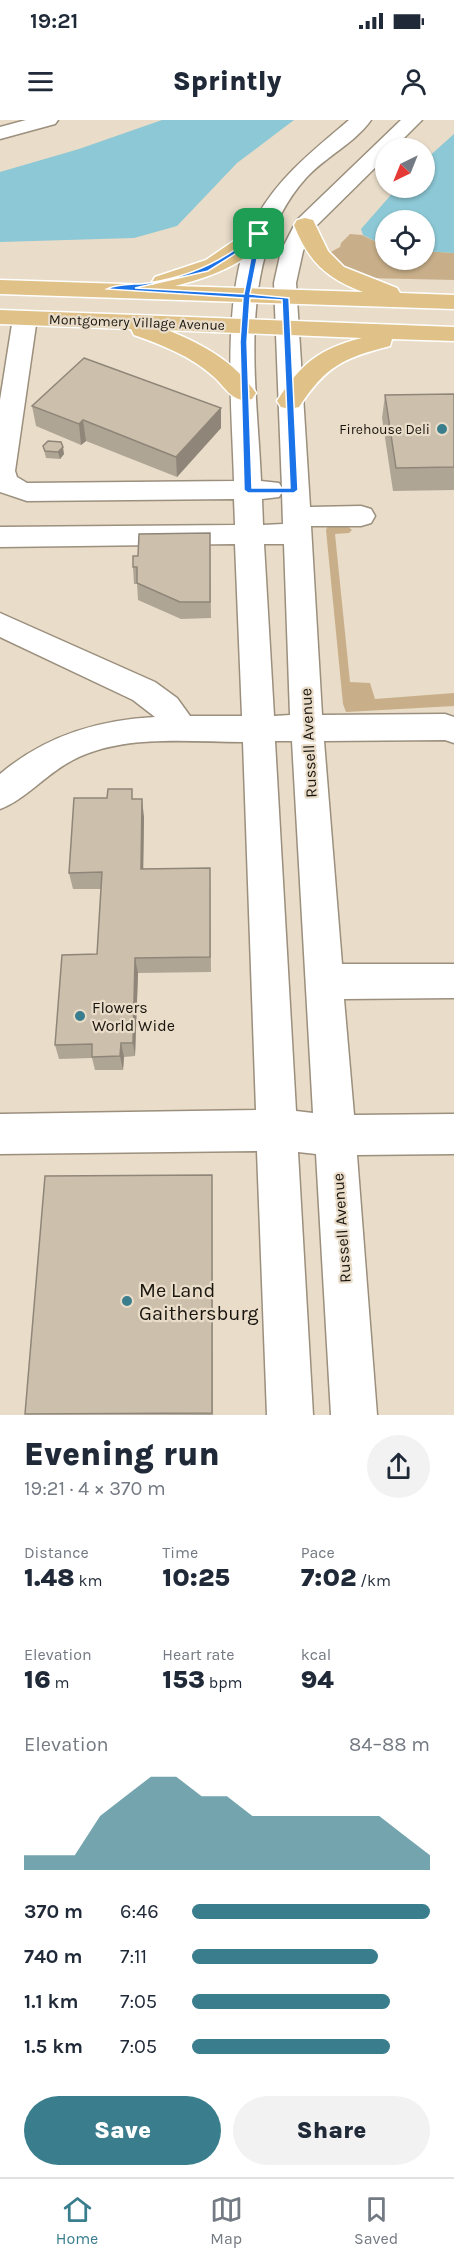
<!DOCTYPE html>
<html lang="en">
<head>
<meta charset="utf-8">
<style>
  :root { --surface:#fff; --page:#f2f2f3; --text:#1f2937; --muted:#747a83; --line:#e0e1e3; --accent:#3a7e8d }
  body { margin:0; font-family:Karla,sans-serif; background:var(--page); color:var(--text); height:100vh; display:flex; flex-direction:column; font-size:22px; white-space:nowrap }
  * { box-sizing:border-box; margin:0 }
  p { font-size:20px; color:var(--muted) }
  .icon { flex:none; width:33px; height:33px; fill:none; stroke:currentColor; stroke-width:2; stroke-linecap:round; stroke-linejoin:round }
  .map { position:relative; height:1295px; overflow:hidden }
  .details { display:flex; flex-direction:column; background:var(--surface); flex:1 }
  .details>* { flex:none }
  .needle { width:39px; rotate:223deg }
  .controls { position:absolute; left:375px; top:18px; display:grid; gap:12px }
  .controls a { display:grid; place-items:center; width:60px; height:60px; border-radius:50%; background:var(--surface); box-shadow:0 2px 4px #0004; font-size:30px }
  .pin { position:absolute; display:grid; place-items:center; width:51px; height:51px; color:#fff; margin:-26px; border-radius:12px; box-shadow:0 3px 9px #0006 }
  .round { display:grid; place-items:center; flex:none; width:63px; height:63px; border-radius:32px; background:var(--page) }
  .overview { display:flex; align-items:center; justify-content:space-between; height:102px; padding:0 24px }
  h1 { font-size:33px; font-weight:800; line-height:45px }
  .figures { display:grid; grid-template-columns:repeat(3,1fr); gap:9px; height:102px; padding:6px 24px }
  .figures div { display:grid; align-content:center }
  .figures b { font-size:26px; font-weight:800 }
  .figures small { font-size:16px; font-weight:400 }
  .figures p { font-size:16px }
  .chart { height:168px; padding:12px 24px }
  .chart p { display:flex; justify-content:space-between }
  .chart svg { width:100%; height:108px; margin-top:6px; fill:var(--accent); opacity:.7 }
  .button { display:flex; gap:12px; margin-top:auto; padding:12px 24px }
  .button a { flex:1; height:69px; border-radius:36px; background:var(--accent); color:#fff; font-size:24px; font-weight:800; line-height:69px; text-align:center }
  .button a+a { background:var(--page); color:var(--text) }
  ul { padding:0 24px; list-style:none; font-size:20px }
  li { display:grid; grid-template-columns:96px 72px 1fr; align-items:center; height:45px }
  li i { height:15px; border-radius:8px; background:var(--accent) }
  .status { display:flex; justify-content:space-between; align-items:center; height:42px; padding:0 30px; background:var(--surface); direction:ltr }
  .status svg { height:16px; fill:currentColor }
  header { display:flex; justify-content:space-between; align-items:center; height:78px; padding:0 24px; background:var(--surface); font-size:27px; font-weight:800 }
  .dock { display:flex; justify-content:space-around; align-items:center; height:84px; border-top:2px solid var(--line); background:var(--surface); font-size:16px; color:var(--muted) }
  .dock a { display:grid; justify-items:center; gap:3px }
  .dock .selected { color:var(--accent) }
  .map>svg:first-child { display:block }
</style>
</head>
<body>
<div class="status"><b>19:21</b><svg viewBox="0 0 49 12"><path d="M0 12V9h3v3zM5 12V6h3v6zM10 12V3h3v9zM15 12V0h3v12zM26 1h20v11H26zM47 4h2v5h-2z"/></svg></div>
<header><svg class="icon" aria-label="menu" viewBox="0 0 24 24"><path d="M4 6h16M4 12h16M4 18h16"/></svg>Sprintly<svg class="icon" aria-label="person" viewBox="0 0 24 24"><circle cx="12" cy="8" r="4"/><path d="M4 21q1-7 8-7t8 7"/></svg></header>
<div class="map">
<svg width="454" height="1295" viewBox="0 0 454 1295">
  <rect width="100%" height="100%" fill="#e9dcc9"/>
  <path fill="#c8af89" d="M350 114 362 115 385 126 386 140H424L425 131 454 133V160L367 158 344 148 327 134 340 127 341 123Z
    M328 405H346L352 410 349 413 335 414 350 562 370 563 375 579 454 573V586L346 592 343 584 326 410Z"/>
  <path fill="#8cc8d5" d="M162 0H294L237 43 177 106 134 118 0 122V52L79 29Z
    M454 14V133L425 131 424 100H386L385 126 363 115 361 109 397 68H424L425 40Z"/>
  <g fill="none" stroke-linecap="round" stroke-linejoin="round">
    <g stroke="#9b8f7d" stroke-width="3">
      <path id="minor" d="M26 0H58L55 4 0 19V7Z
        M349 0H371C355 23 325 37 306 58 234 138 257 262 261 361L279 363 282 368 274 163 281 131 297 100 401 0H422L394 28H386V37L314 108 303 131 296 163 310 387 361 386 371 389 375 396 371 403 361 406H311L322 595 445 594 454 597V623L445 620 324 621 342 844H454V878L344 879 354 995 454 994V1034L357 1035 377 1295H331L316 1034 298 1032 313 1295H267L257 1031 0 1034V994L256 990 243 622C188 622 123 614 73 640 47 653 25 680 0 689V654C45 616 97 600 155 597L133 580 0 517V493L155 562 177 578 190 596H242L235 424 0 427V407L235 405 234 379 27 381 0 372V280L13 198 17 193H33L37 198 15 351 17 357 27 363 234 361C232 284 219 163 258 95 280 56 315 29 349 0ZM282 372 283 404 263 405 262 379 279 377ZM264 424H284L290 595 274 596ZM275 621H292L313 993 296 991Z"/>
    </g>
    <g stroke="#fff" stroke-width="3">
      <path id="major" d="M305 98 313 100 328 131 344 147 397 168 400 173 454 175V189L0 174V160L154 165 152 162 155 157 206 140 251 109H267L270 114C250 143 208 158 175 166L363 172C327 159 308 141 294 105L297 100Z
        M0 190 454 207V221L392 219 390 226C343 238 326 246 299 287L290 289 281 287 277 281C301 244 318 229 362 218L167 210C201 223 235 242 256 273L252 279C233 284 227 269 214 257 191 236 162 225 134 215L131 209 0 204Z"/>
    </g>
    <use href="#minor" fill="#fff" fill-rule="evenodd"/>
    <use href="#major" fill="#e0c187" fill-rule="evenodd"/>
  </g>
  <path fill="#afa595" d="M454 274V370L393 371 382 298 385 275Z
    M32 286 221 308 177 357 86 321 81 325 36 306Z
    M43 326 64 334 60 339 46 338Z
    M210 413 211 498 181 499 138 480 137 464H134L133 447 138 436Z
    M107 678 133 679 144 697 143 749 210 748 211 852 138 853 135 936 124 937 123 950H95L92 938 59 939 55 925 97 834 101 769H73L69 753Z
    M212 1065 213 1295 25 1294Z"/>
  <path fill="#8f8679" d="M221 288V308L177 357 176 337Z
    M83 300 86 321 81 325 79 304Z
    M63 327 64 334 60 339 58 332Z
    M142 679 144 697 143 765 141 749Z
    M135 838 138 853 135 936 133 923Z
    M121 923 124 937 123 950 120 936Z"/>
  <path fill="#ccc0ad" stroke="#8f8679" stroke-width="1.5" d="M84 238 221 288 176 337 83 300 79 304 32 286Z
    M454 274V347L396 348 385 275Z
    M48 321 61 322 63 327 58 332 45 331 43 326Z
    M210 413V482H180L137 463V447H133V436H138L139 414Z
    M108 669H132V679H142L141 749 210 748V837L135 838 133 923H121L120 936 92 937V924L55 925 62 835 97 834 102 752 69 753 74 678H107Z
    M212 1055V1293L25 1294 45 1056Z"/>
  <path fill="#1a73e8" stroke="#fff" stroke-width="1.5" fill-rule="evenodd" d="M256 113 262 114 250 174 289 178 298 370 294 373H248L244 370 240 222 243 178 107 169C118 163 136 165 148 163 189 157 226 140 256 113ZM254 122 244 174 135 168 208 151ZM250 178 282 180 290 368H252L247 222Z"/>
  <g fill="#3a7e8d" stroke="#e9dcc9" stroke-width="2">
    <circle cx="442" cy="309" r="6"/>
    <circle cx="80" cy="896" r="6"/>
    <circle cx="127" cy="1181" r="6"/>
  </g>
  <g text-anchor="middle" stroke-width="4.5" stroke-linejoin="round" paint-order="stroke">
    <g font-size="14" fill="#19150e" stroke="#e9dcc9">
      <text transform="translate(137 202) rotate(2)" y="5">Montgomery Village Avenue</text>
    </g>
    <g font-size="14" fill="#19150e" stroke="#e9dcc9" text-anchor="end">
      <text x="430" y="314">Firehouse Deli</text>
    </g>
    <g font-size="16" fill="#19150e" stroke="#e9dcc9">
      <text transform="translate(308 623) rotate(-93)" y="6">Russell Avenue</text>
      <text transform="translate(341 1108) rotate(-94)" y="6">Russell Avenue</text>
    </g>
    <g font-size="16" fill="#19150e" stroke="#e9dcc9" text-anchor="start">
      <text x="92" y="893">Flowers<tspan x="92" dy="18">World Wide</tspan></text>
    </g>
    <g font-size="20" fill="#19150e" stroke="#e9dcc9" text-anchor="start">
      <text x="139" y="1177">Me Land<tspan x="139" dy="23">Gaithersburg</tspan></text>
    </g>
  </g>
</svg>
<div class="controls">
<a><svg class="needle" viewBox="-14 -14 28 28"><path d="M0-13l5 13h-10z" fill="#e53935"/><path d="M0 13l5-13h-10z" fill="#747a83"/></svg></a>
<a><svg class="icon" aria-label="locate" viewBox="0 0 24 24"><circle cx="12" cy="12" r="6"/><path d="M12 2v4M12 18v4M2 12h4M18 12h4"/></svg></a>
</div>
<div class="pin" style="left:259px;top:114px;background:#1e9e55"><svg class="icon" aria-label="arrive" viewBox="0 0 24 24"><path d="M6 21V4h12l-3 4 3 4H6"/></svg></div>
</div>
<section class="details">
<div class="overview"><div><h1>Evening run</h1><p>19:21 · 4 × 370 m</p></div><a class="round"><svg class="icon" aria-label="share" viewBox="0 0 24 24"><path d="M12 15V3M7 8l5-5 5 5M5 13v7h14v-7"/></svg></a></div>
<div class="figures">
<div><p>Distance</p><b>1.48<small> km</small></b></div>
<div><p>Time</p><b>10:25</b></div>
<div><p>Pace</p><b>7:02<small> /km</small></b></div>
</div>
<div class="figures">
<div><p>Elevation</p><b>16<small> m</small></b></div>
<div><p>Heart rate</p><b>153<small> bpm</small></b></div>
<div><p>kcal</p><b>94</b></div>
</div>
<div class="chart"><p><span>Elevation</span>84–88 m</p>
<svg viewBox="0 0 160 44" preserveAspectRatio="none"><path d="M0 44V38L10 38L20 38L30 22L40 14L50 6L60 6L70 14L80 14L90 22L100 22L110 22L120 22L130 22L140 22L150 30L160 38V44z"/></svg>
</div>
<ul>
<li><b>370 m</b>6:46<i style="width:100%"></i></li>
<li><b>740 m</b>7:11<i style="width:78%"></i></li>
<li><b>1.1 km</b>7:05<i style="width:83%"></i></li>
<li><b>1.5 km</b>7:05<i style="width:83%"></i></li>
</ul>
<div class="button"><a>Save</a><a>Share</a></div>
</section>
<nav class="dock">
<a class="selected"><svg class="icon" aria-label="home" viewBox="0 0 24 24"><path d="M3 11l9-7 9 7M6 9v11h12V9"/></svg>Home</a>
<a><svg class="icon" aria-label="map" viewBox="0 0 24 24"><path d="M3 6l6-2 6 2 6-2v14l-6 2-6-2-6 2zM9 4v14M15 6v14"/></svg>Map</a>
<a><svg class="icon" aria-label="saved" viewBox="0 0 24 24"><path d="M7 4h10v16l-5-4-5 4z"/></svg>Saved</a>
</nav>
</body>
</html>
